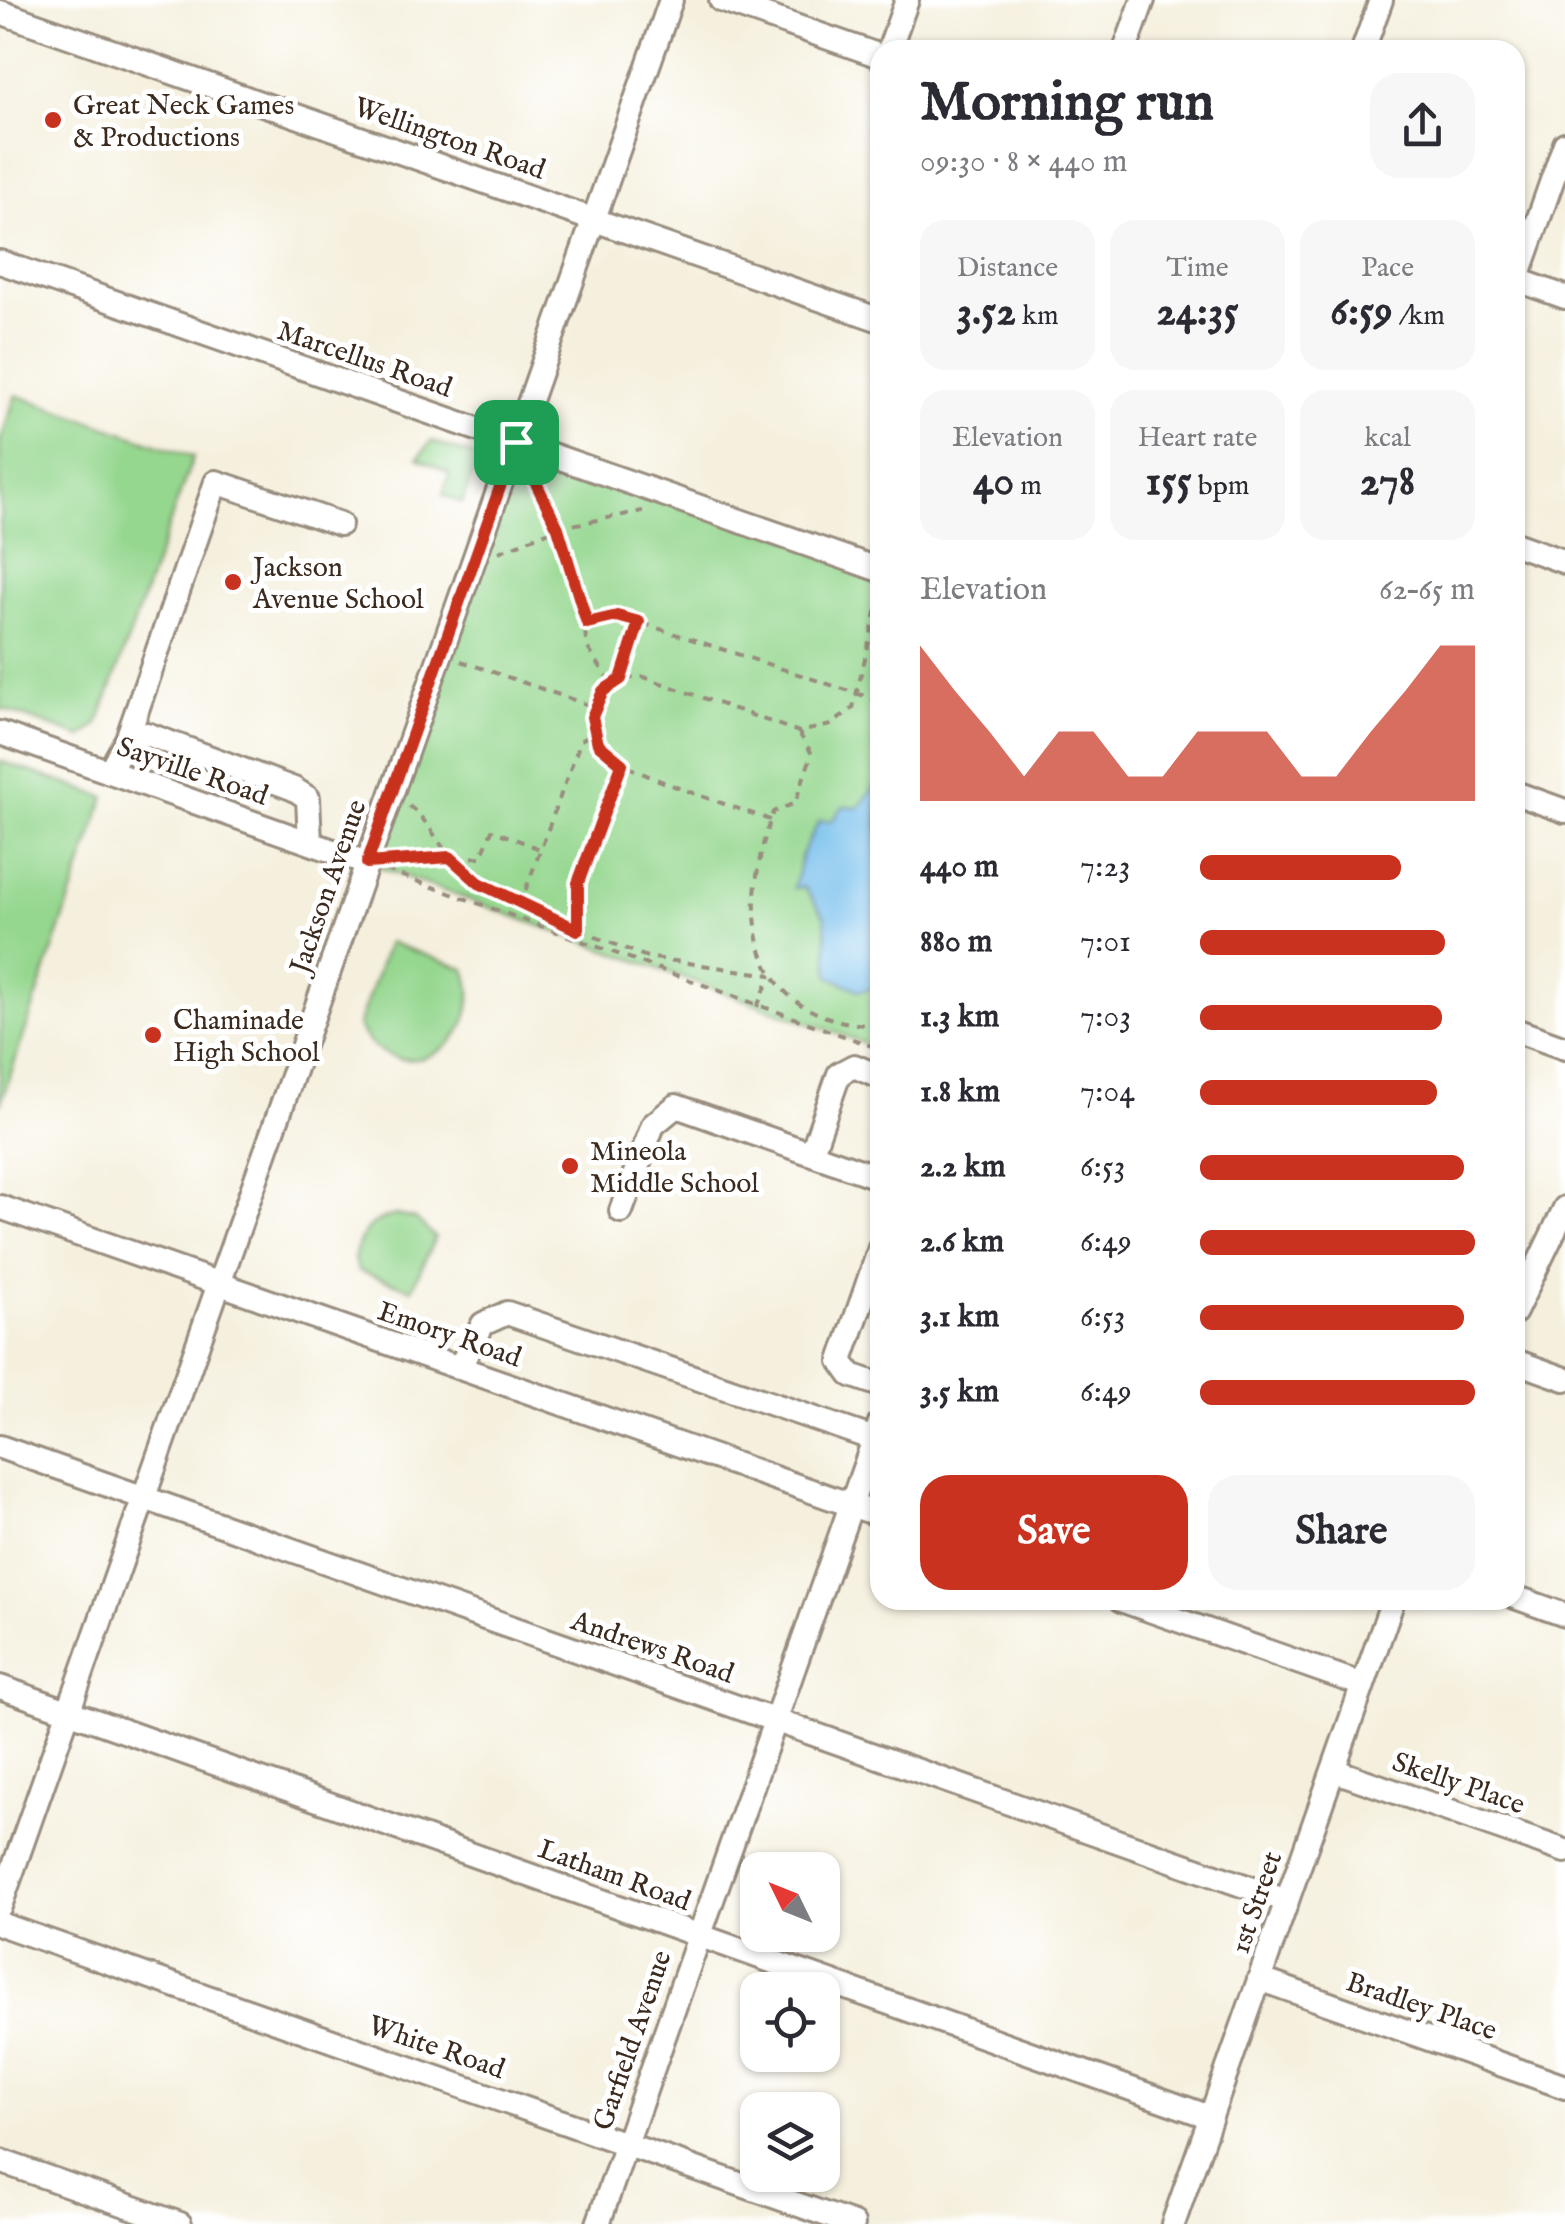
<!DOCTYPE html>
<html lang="en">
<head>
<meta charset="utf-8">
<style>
  :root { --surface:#fff; --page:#f7f7f7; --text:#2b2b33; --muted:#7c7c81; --accent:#c8321e }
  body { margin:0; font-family:"IM FELL English",serif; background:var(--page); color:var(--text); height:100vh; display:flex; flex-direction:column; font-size:38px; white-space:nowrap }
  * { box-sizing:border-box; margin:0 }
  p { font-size:32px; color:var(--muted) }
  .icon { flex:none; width:55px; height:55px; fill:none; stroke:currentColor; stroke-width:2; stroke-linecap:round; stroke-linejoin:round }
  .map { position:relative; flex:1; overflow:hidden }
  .panel { position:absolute; left:870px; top:40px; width:655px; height:1570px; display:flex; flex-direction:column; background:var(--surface); border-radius:30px; box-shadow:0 2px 8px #0004 }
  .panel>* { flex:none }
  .needle { width:65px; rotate:313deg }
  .fabs { position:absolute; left:740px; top:1852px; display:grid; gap:20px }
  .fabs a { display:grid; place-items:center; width:100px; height:100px; border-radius:20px; background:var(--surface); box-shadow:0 2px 8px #0004; font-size:50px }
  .pin { position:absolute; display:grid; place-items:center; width:85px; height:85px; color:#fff; margin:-42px; border-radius:20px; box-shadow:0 5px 15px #0006 }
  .round { display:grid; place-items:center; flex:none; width:105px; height:105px; border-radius:30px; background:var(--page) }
  .headline { display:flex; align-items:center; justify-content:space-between; height:170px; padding:0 50px }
  h1 { font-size:55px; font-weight:700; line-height:75px }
  .stats { display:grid; grid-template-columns:repeat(3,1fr); gap:15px; height:170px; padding:10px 50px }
  .stats div { display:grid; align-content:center; border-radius:25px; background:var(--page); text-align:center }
  .stats b { font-size:42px; font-weight:700 }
  .stats small { font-size:28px; font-weight:400 }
  .stats p { font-size:28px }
  .chart { height:280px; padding:20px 50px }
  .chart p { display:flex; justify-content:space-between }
  .chart svg { width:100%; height:180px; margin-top:10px; fill:var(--accent); opacity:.7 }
  .button { display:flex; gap:20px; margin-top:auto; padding:20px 50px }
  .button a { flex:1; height:115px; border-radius:30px; background:var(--accent); color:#fff; font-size:40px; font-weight:700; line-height:115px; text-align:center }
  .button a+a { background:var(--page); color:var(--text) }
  ul { padding:0 50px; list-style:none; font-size:32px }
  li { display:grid; grid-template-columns:160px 120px 1fr; align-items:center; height:75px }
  li i { height:25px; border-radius:12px; background:var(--accent) }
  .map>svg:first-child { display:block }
</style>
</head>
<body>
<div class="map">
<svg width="1565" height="2224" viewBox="0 0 1565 2224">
  <rect width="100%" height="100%" fill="#fff"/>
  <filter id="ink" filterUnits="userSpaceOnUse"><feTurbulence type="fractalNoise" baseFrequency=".01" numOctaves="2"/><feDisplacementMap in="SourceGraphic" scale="20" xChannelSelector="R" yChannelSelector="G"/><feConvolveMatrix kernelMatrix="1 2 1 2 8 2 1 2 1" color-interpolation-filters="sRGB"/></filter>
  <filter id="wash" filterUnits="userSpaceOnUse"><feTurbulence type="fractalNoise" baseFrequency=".0048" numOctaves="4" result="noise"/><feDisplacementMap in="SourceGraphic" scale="40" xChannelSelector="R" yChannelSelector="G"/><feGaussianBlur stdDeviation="2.25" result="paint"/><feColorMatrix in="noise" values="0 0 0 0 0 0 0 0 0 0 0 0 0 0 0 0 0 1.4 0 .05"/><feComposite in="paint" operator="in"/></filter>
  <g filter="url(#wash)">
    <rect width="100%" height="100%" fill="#f5f0de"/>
    <path fill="#95d78f" stroke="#688056" stroke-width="2.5" d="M16 395 193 457 98 724 82 737 0 708V441Z
      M431 441 479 458 462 503 443 495 449 473 418 458Z
      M516 442 880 570V1049L367 863Z
      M0 761 105 797 0 1105Z
      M388 942 465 969C493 1042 399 1098 358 1026Z
      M396 1215 415 1219 435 1237 412 1289 359 1271 354 1259C360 1233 370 1220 396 1215Z"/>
    <path fill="#73beec" stroke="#577485" stroke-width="2.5" d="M877 783 880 986 860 991 829 976 825 917 804 887 794 888 802 854 819 821H832L843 806 859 808Z"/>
  </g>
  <g filter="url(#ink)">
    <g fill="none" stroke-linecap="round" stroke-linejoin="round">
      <g stroke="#988d7e" stroke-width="28">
        <path id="minor" d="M721 0 880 56
          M0 12 880 320
          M889 50 907 0
          M1125 50 1143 0
          M1363 50 1381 0
          M0 262 880 570
          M1515 279 1565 297
          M1517 280 1565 144
          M1515 544 1565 562
          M0 733 367 863
          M127 739 147 734 294 789 308 798 310 843
          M109 772 127 739 216 482 340 524
          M1515 793 1565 811
          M1515 1030 1565 1048
          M812 1152 839 1074 854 1066 880 1077
          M0 1207 880 1515
          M621 1211 653 1125 676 1106 880 1178
          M880 1248 841 1361 851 1375 880 1385
          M1515 1312 1565 1208
          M1515 1361 1565 1379
          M459 1368 483 1324 507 1313 874 1439
          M0 1447 1287 1901
          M1515 1597 1565 1615
          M1121 1600 1363 1685
          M0 1687 1210 2117
          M1333 1770 1565 1851
          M0 1906 671 0
          M0 1924 853 2224
          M1259 1979 1565 2087
          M0 2161 180 2224
          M598 2224 880 1423
          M1173 2224 1393 1600"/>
      </g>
      <path stroke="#988d7e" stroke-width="4" stroke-dasharray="8 8" stroke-linecap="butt" d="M528 468 579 587 587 647 612 684
        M499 552 557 528 643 511
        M587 623 617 616 639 622
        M461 661 594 707
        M621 679 639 622 880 701
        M799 733 812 754 795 803 773 812C736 916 748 1022 880 1026
        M622 764 578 883V930L647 957 771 975
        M409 806C429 821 437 843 454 861 488 895 535 911 578 930
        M770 820C736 807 620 772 601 749 574 713 607 676 644 677L799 732 831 725 853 708 880 596
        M392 861 481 857 492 830 540 849
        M386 870 880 1049
        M520 905 581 740 593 733
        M757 1007 771 975"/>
      <use href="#minor" stroke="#fff" stroke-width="22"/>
    </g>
  </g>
  <g fill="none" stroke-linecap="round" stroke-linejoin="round" filter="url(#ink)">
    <g stroke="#fff" stroke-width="20">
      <path id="route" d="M516 442 558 528 587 623 617 616 639 622 621 679 603 691 592 717 598 744 622 764 578 883V930L479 883 450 857 367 863Z"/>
    </g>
    <use href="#route" stroke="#c8321e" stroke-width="12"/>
  </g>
  <g fill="#c8321e" stroke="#fff" stroke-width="4">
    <circle cx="53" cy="120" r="10"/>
    <circle cx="233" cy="582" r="10"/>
    <circle cx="153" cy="1035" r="10"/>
    <circle cx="570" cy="1166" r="10"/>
  </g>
  <g text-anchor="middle" stroke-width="10" stroke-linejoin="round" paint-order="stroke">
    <g font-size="28" fill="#3b2a1e" stroke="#fff" text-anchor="start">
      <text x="73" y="114">Great Neck Games<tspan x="73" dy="32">&amp; Productions</tspan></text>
      <text x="253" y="576">Jackson<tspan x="253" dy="32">Avenue School</tspan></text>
      <text x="173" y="1029">Chaminade<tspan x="173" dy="32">High School</tspan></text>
      <text x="590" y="1160">Mineola<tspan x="590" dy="32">Middle School</tspan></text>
    </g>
    <g font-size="28" fill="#3b2a1e" stroke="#fff">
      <text transform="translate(450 137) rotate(19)" y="10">Wellington Road</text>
      <text transform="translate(365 358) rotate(19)" y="10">Marcellus Road</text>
      <text transform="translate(193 770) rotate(19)" y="10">Sayville Road</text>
      <text transform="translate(327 886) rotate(-71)" y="10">Jackson Avenue</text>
      <text transform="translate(450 1333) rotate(19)" y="10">Emory Road</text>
      <text transform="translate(653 1646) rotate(19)" y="10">Andrews Road</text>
      <text transform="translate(1459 1782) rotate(19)" y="10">Skelly Place</text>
      <text transform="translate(615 1874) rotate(20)" y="10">Latham Road</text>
      <text transform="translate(1255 1902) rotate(-71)" y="10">1st Street</text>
      <text transform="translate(1422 2005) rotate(19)" y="10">Bradley Place</text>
      <text transform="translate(631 2040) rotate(-71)" y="10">Garfield Avenue</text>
      <text transform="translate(437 2046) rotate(19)" y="10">White Road</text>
    </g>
  </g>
</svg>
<div class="fabs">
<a><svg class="needle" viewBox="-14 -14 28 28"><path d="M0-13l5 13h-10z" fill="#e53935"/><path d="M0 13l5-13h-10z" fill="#7c7c81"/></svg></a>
<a><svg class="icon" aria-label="locate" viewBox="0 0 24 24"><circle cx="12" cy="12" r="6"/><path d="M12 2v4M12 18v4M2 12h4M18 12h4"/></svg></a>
<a><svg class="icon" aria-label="layers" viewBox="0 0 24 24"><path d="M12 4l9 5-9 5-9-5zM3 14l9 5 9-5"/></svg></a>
</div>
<div class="pin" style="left:516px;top:442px;background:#1e9e55"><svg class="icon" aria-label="arrive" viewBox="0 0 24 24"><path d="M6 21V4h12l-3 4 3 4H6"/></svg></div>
<section class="panel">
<div class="headline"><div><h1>Morning run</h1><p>09:30 · 8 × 440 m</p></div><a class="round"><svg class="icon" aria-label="share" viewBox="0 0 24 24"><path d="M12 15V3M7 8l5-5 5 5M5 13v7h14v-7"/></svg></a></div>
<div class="stats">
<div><p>Distance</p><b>3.52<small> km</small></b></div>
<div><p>Time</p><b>24:35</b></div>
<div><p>Pace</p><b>6:59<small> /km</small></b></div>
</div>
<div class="stats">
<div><p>Elevation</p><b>40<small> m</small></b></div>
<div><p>Heart rate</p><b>155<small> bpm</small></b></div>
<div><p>kcal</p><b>278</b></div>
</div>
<div class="chart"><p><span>Elevation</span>62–65 m</p>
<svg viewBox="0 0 160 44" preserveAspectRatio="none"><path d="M0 44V6L10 17L20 27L30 38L40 27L50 27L60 38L70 38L80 27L90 27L100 27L110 38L120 38L130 27L140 17L150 6L160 6V44z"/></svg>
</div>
<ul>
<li><b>440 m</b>7:23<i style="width:73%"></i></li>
<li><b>880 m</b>7:01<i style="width:89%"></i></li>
<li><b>1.3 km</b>7:03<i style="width:88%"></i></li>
<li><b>1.8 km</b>7:04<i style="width:86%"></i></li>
<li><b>2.2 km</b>6:53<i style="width:96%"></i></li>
<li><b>2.6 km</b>6:49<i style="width:100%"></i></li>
<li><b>3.1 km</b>6:53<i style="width:96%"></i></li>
<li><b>3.5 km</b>6:49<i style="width:100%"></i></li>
</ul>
<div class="button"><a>Save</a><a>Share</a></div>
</section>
</div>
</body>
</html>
